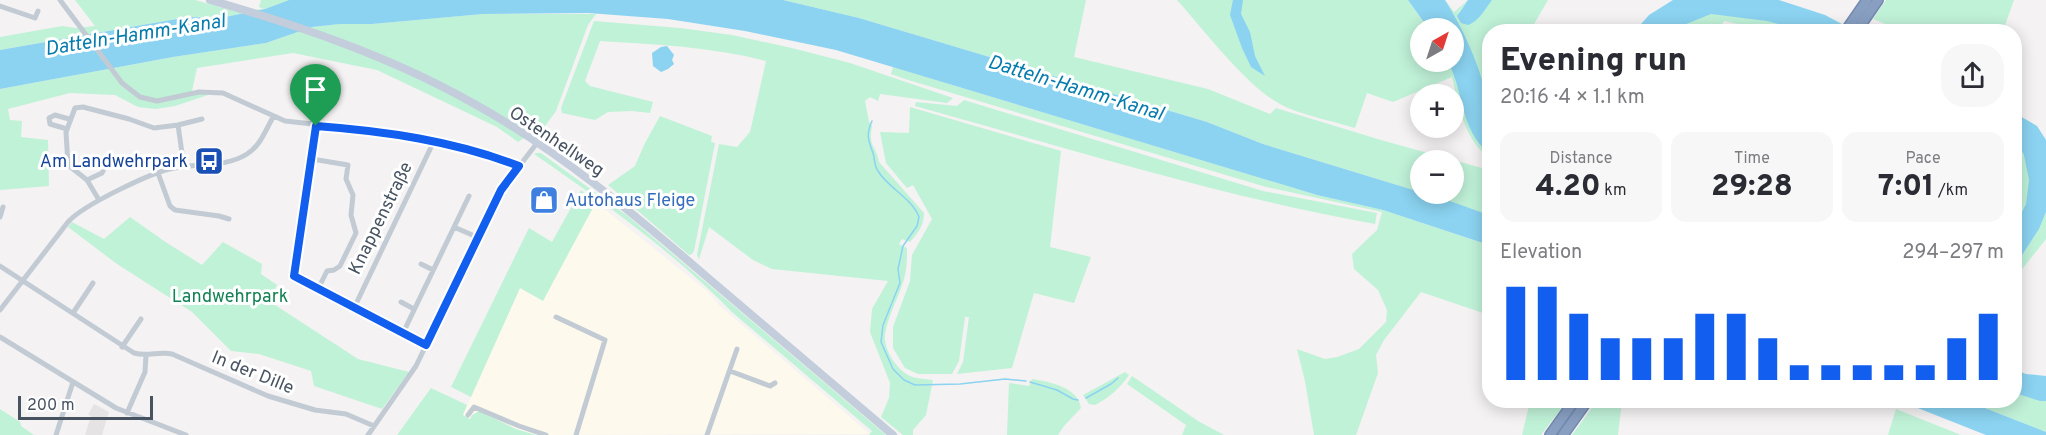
<!DOCTYPE html>
<html lang="en">
<head>
<meta charset="utf-8">
<style>
  :root { --surface:#fff; --page:#f7f7f7; --text:#2b2b33; --muted:#7c7c81; --accent:#115eef }
  body { margin:0; font-family:Overpass,sans-serif; background:var(--page); color:var(--text); height:100vh; display:flex; flex-direction:column; font-size:22px; white-space:nowrap }
  * { box-sizing:border-box; margin:0 }
  p { font-size:20px; color:var(--muted) }
  .icon { flex:none; width:33px; height:33px; fill:none; stroke:currentColor; stroke-width:2; stroke-linecap:round; stroke-linejoin:round }
  .map { position:relative; flex:1; overflow:hidden }
  .details { position:absolute; left:1482px; top:24px; width:540px; height:384px; display:flex; flex-direction:column; background:var(--surface); border-radius:24px; box-shadow:0 3px 15px #0003 }
  .details>* { flex:none }
  .needle { width:39px; rotate:39deg }
  .controls { position:absolute; left:1410px; top:18px; display:grid; gap:12px }
  .controls a { display:grid; place-items:center; width:54px; height:54px; border-radius:50%; background:var(--surface); box-shadow:0 3px 15px #0003; font-size:30px }
  .scale { position:absolute; left:18px; bottom:15px; width:135px; box-sizing:border-box; padding-left:6px; border:3px solid #485361; border-top:0; font-size:16px; line-height:21px; white-space:nowrap; color:#485361; -webkit-text-stroke:4px #fff; paint-order:stroke }
  .pin { position:absolute; display:grid; place-items:center; width:51px; height:51px; color:#fff; margin:-62px -26px; border-radius:50% 50% 50% 0; rotate:-45deg; box-shadow:0 0 6px #0007 }
  .pin .icon { rotate:45deg }
  .round { display:grid; place-items:center; flex:none; width:63px; height:63px; border-radius:24px; background:var(--page) }
  .headline { display:flex; align-items:center; justify-content:space-between; height:102px; padding:0 18px }
  h1 { font-size:33px; font-weight:800; line-height:45px }
  .figures { display:grid; grid-template-columns:repeat(3,1fr); gap:9px; height:102px; padding:6px 18px }
  .figures div { display:grid; align-content:center; border-radius:15px; background:var(--page); text-align:center }
  .figures b { font-size:30px; font-weight:800 }
  .figures small { font-size:16px; font-weight:400 }
  .figures p { font-size:16px }
  .chart { height:168px; padding:12px 18px }
  .chart p { display:flex; justify-content:space-between }
  .chart svg { width:100%; height:108px; margin-top:6px; stroke:var(--accent); stroke-width:6 }
  .map>svg:first-child { display:block }
</style>
</head>
<body>
<div class="map">
<svg width="2046" height="435" viewBox="0 0 2046 435">
  <rect width="100%" height="100%" fill="#f4f2f2"/>
  <path fill="#fdfaed" d="M596 202 707 291 720 306 870 434 536 435 470 419 463 415 520 288 543 300Z"/>
  <path fill="#e5e3e4" d="M94 404 109 412 102 435H85L91 416 88 415Z"/>
  <path fill="#c0f2d8" fill-rule="evenodd" d="M75 0H195L234 11 264 9 259 7 261 0H289L265 9 220 18 188 17 0 50V37L62 26 76 28 95 26Z
    M783 0H1086L1074 57 1208 89 1270 114 1276 108 1381 140 1489 170V215L1427 194H1454V160H1420V192L1263 144 1207 122 859 18Z
    M1177 0H1408L1424 23 1456 19 1445 0 1454 12 1468 0 1458 13 1485 0H1548L1530 31 1490 32 1489 109 1487 102 1489 158C1464 138 1459 107 1452 77L1393 102 1367 93 1355 128C1333 121 1300 115 1280 104 1245 85 1205 31 1177 0ZM1420 28H1454V62H1420Z
    M1886 0H2014L2003 31 1885 32 1888 25 1873 19Z
    M1686 7 1830 31H1770L1724 21 1718 31 1650 32Z
    M483 14H596L588 25 556 111 537 137 531 133 518 142 497 127 377 70 293 53 197 68 192 91 208 95 175 106 156 109 138 107 115 95 70 93 8 109 10 120 22 121 21 137 48 140 49 186 0 190V89L173 57 266 43 312 27 340 24H372Z
    M594 21 680 28 732 35 792 48 850 63 953 98 947 103 880 94 878 101 870 97 865 101 869 122 872 126C868 148 876 144 879 162L924 213C924 226 918 233 910 242L902 239 899 244 907 248C907 260 907 273 902 285 897 301 888 316 885 334 883 349 897 370 910 376 917 379 926 379 933 380L926 415 913 430V435H903L881 417 889 398 890 383 870 332 872 309 888 281 772 269 753 260 709 227 699 259 697 255 719 144 737 147 750 132 766 61C713 47 654 44 600 41L585 81 590 86 653 102 650 113 632 111 608 112 595 120 562 113 561 108Z
    M893 67 1317 195 1383 210 1489 245V315L1421 292 1384 340 1376 355 1378 373 1356 435H1314L1305 381 1297 349 1325 359 1337 357 1359 349 1386 322 1387 310 1378 290 1354 269 1352 254 1377 230 1382 212 1266 187 905 79 891 74Z
    M964 100 1263 191 1377 213 1375 224C1219 196 1067 148 915 106L916 102 957 106Z
    M910 107 1061 151 1050 247 1091 257 1074 303 1034 293 1012 368 957 374 963 362 969 317H965L959 361 952 374H918L905 368 893 348V327L910 281 912 255 932 219 913 185 907 188 886 163 880 132 909 133Z
    M660 116 712 136 711 142 715 143 694 251 692 254 689 255 608 185 635 166 645 143Z
    M2015 125 2038 155 2015 249Z
    M537 153H541L629 217 886 435H869L872 431 733 313C676 254 602 201 534 154Z
    M581 190 596 202 543 301 520 288 471 397 451 387 529 228 552 242Z
    M2046 212V239L2015 278V266L2039 229Z
    M130 217 164 241 202 265 223 242 262 264 261 274 277 285 269 301 358 359 409 372 382 409 314 386 311 371 259 354 231 351 192 312 117 264 68 227 72 222 104 239Z
    M1125 372 1129 375C1120 388 1109 398 1095 405L1089 404 1083 395Z
    M1132 376 1198 421 1224 435H1182L1186 425 1127 384Z
    M1032 379C1050 382 1078 387 1081 408L1064 426 1058 435H1007L1009 383 1029 386Z
    M2015 381 2046 388V432L1967 401 2014 400Z
    M431 388 467 405 463 415 470 419 472 415 479 411 516 429 536 435H397Z
    M1530 401V400L1567 401 1541 435H1522Z
    M1597 401H1622L1618 435H1572Z
    M0 409 20 422 21 426 34 435H0Z
    M1896 409 1961 435H1888Z"/>
  <path fill="#8bd3f1" d="M289 0H783L859 18 1207 122 1263 144 1420 192V194L1444 199 1489 215V245L1383 210 1317 195 836 50 745 31 668 19 588 13 483 14 372 24H340L312 27 266 43 173 57 0 89V50L188 17 220 18 265 9Z
    M1233 0H1243L1241 14 1250 32 1255 56 1265 76 1251 67 1242 48 1230 15Z
    M1408 0H1445C1465 32 1482 70 1489 108 1492 122 1490 139 1489 154 1459 127 1465 94 1448 62H1454V28H1428Z
    M1468 0H1492C1485 9 1479 21 1468 25L1461 23 1457 16Z
    M1673 0H1779L1825 15 1855 31H1803L1767 21 1711 14 1669 31 1634 32 1649 15Z
    M667 46 674 55 672 60 674 64 668 69 661 72 653 66 652 53 661 47Z
    M2015 113 2037 126 2046 140V212L2039 229 2015 266V226L2026 204 2029 180 2024 155 2015 137Z
    M2015 370 2026 374 2046 376V401H2040L2015 393Z
    M1900 401H1967L2046 432V435H1986Z"/>
  <g fill="none" stroke-linecap="round" stroke-linejoin="round">
    <path stroke="#8bd3f1" stroke-width="1.5" d="M872 121C866 134 868 140 873 153 875 159 874 166 878 171 888 188 912 198 919 217L917 226 903 246 898 269 900 283 883 325 881 342 893 369 904 380 915 385 960 384 1005 379 1026 381
      M1030 382 1057 390 1073 399 1078 400
      M1086 398 1111 384 1118 378"/>
    <g stroke="#738aae" stroke-width="12">
      <path id="motorway" d="M1845 32 1867 0
        M1856 32 1878 0
        M1550 435 1575 400
        M1563 435 1588 400"/>
    </g>
    <path stroke="#c2cbd4" stroke-width="5" d="M60 0 122 83 140 97 157 101 199 92 223 93 285 121 359 129 434 141 463 147 519 166
      M0 6 35 18 38 11
      M317 126 294 276 426 345
      M67 129 50 124 49 118 55 115 69 119
      M312 159 348 165 346 179 353 195 351 215 356 233 340 266 334 270 327 271 318 289
      M51 165H68
      M184 167 178 125 202 119
      M158 173 170 206 175 210 219 216 229 219
      M87 180 102 173 111 155
      M99 200 87 180 68 165 66 132 75 108 83 107 129 119 154 128 178 125
      M0 217 3 207
      M454 227 479 238
      M421 264 433 270
      M0 266 134 353C147 357 159 351 172 354L268 396 315 410 346 414 374 426
      M401 302 414 309
      M354 308 434 141
      M0 310 68 222C83 205 152 172 174 168 198 163 225 168 247 154 260 146 266 130 273 117
      M73 313 93 283
      M556 317 605 340 576 435
      M403 333 469 196
      M0 337 116 408 186 435
      M122 347 141 319
      M730 371 770 386 775 383
      M127 413 145 372 146 355
      M468 415 474 407 519 426 546 435
      M56 435 73 382
      M368 435 416 366 501 190 537 143
      M707 435 737 349"/>
    <path stroke="#c4cddb" stroke-width="8" d="M210 0C300 26 389 56 471 102 557 149 633 213 707 277 769 329 831 382 893 435"/>
    <use href="#motorway" stroke="#889fc2" stroke-width="9"/>
  </g>
  <g fill="none" stroke-linecap="round" stroke-linejoin="round">
    <g stroke="#fff" stroke-width="12">
      <path id="route" d="M316 126C385 131 454 141 519 166L501 190 426 345 294 276Z"/>
    </g>
    <use href="#route" stroke="#115eef" stroke-width="8"/>
  </g>
  <defs>
    <g id="bus-square" transform="scale(1.5)"><rect x="-9" y="-9" width="18" height="18" rx="4" fill="#1a4fb4" stroke="#fff"/><path d="M-5-6H5V4H4V6H2V4H-2V6H-4V4H-5ZM-3.5-4V0h7V-4ZM-3.5 1.2v1.5H-2V1.2ZM2 1.2v1.5H3.5V1.2Z" fill="#fff"/></g>
    <g id="shop-square" transform="scale(1.5)"><rect x="-9" y="-9" width="18" height="18" rx="4" fill="#3f7fe0" stroke="#fff"/><path d="M-5-2.5h2.3a2.7 3.5 0 0 1 5.4 0H5L5.5 6h-11ZM-1.5-2.5h3a1.5 2.3 0 0 0-3 0Z" fill="#fff"/></g>
  </defs>
  <g fill-rule="evenodd">
    <use href="#bus-square" x="209" y="161"/>
    <use href="#shop-square" x="544" y="200"/>
  </g>
  <g text-anchor="middle" stroke-width="6" stroke-linejoin="round" paint-order="stroke">
    <g font-size="18" fill="#485361" stroke="#fff">
      <text transform="translate(557 141) rotate(34)" y="6">Ostenhellweg</text>
      <text transform="translate(380 218) rotate(-64)" y="6">Knappenstraße</text>
      <text transform="translate(253 372) rotate(22)" y="6">In der Dille</text>
    </g>
    <g font-size="18" fill="#164399" stroke="#fff" text-anchor="end">
      <text x="188" y="167">Am Landwehrpark</text>
    </g>
    <g font-size="18" fill="#366cbe" stroke="#fff" text-anchor="start">
      <text x="565" y="206">Autohaus Fleige</text>
    </g>
    <g font-size="18" fill="#138254" stroke="#fff">
      <text x="230" y="302">Landwehrpark</text>
    </g>
    <g font-size="20" font-style="italic" fill="#067cae" stroke="#fff">
      <text transform="translate(135 34) rotate(-9)" y="7">Datteln-Hamm-Kanal</text>
      <text transform="translate(1076 87) rotate(17)" y="7">Datteln-Hamm-Kanal</text>
    </g>
  </g>
</svg>
<div class="controls">
<a><svg class="needle" viewBox="-14 -14 28 28"><path d="M0-13l5 13h-10z" fill="#e53935"/><path d="M0 13l5-13h-10z" fill="#7c7c81"/></svg></a>
<a>+</a>
<a>−</a>
</div>
<div class="scale">200 m</div>
<div class="pin" style="left:316px;top:126px;background:#1e9e55"><svg class="icon" aria-label="arrive" viewBox="0 0 24 24"><path d="M6 21V4h12l-3 4 3 4H6"/></svg></div>
<section class="details">
<div class="headline"><div><h1>Evening run</h1><p>20:16 · 4 × 1.1 km</p></div><a class="round"><svg class="icon" aria-label="share" viewBox="0 0 24 24"><path d="M12 15V3M7 8l5-5 5 5M5 13v7h14v-7"/></svg></a></div>
<div class="figures">
<div><p>Distance</p><b>4.20<small> km</small></b></div>
<div><p>Time</p><b>29:28</b></div>
<div><p>Pace</p><b>7:01<small> /km</small></b></div>
</div>
<div class="chart"><p><span>Elevation</span>294–297 m</p>
<svg viewBox="0 0 160 44" preserveAspectRatio="none"><path d="M5 44V6M15 44V6M25 44V17M35 44V27M45 44V27M55 44V27M65 44V17M75 44V17M85 44V27M95 44V38M105 44V38M115 44V38M125 44V38M135 44V38M145 44V27M155 44V17"/></svg>
</div>
</section>
</div>
</body>
</html>
